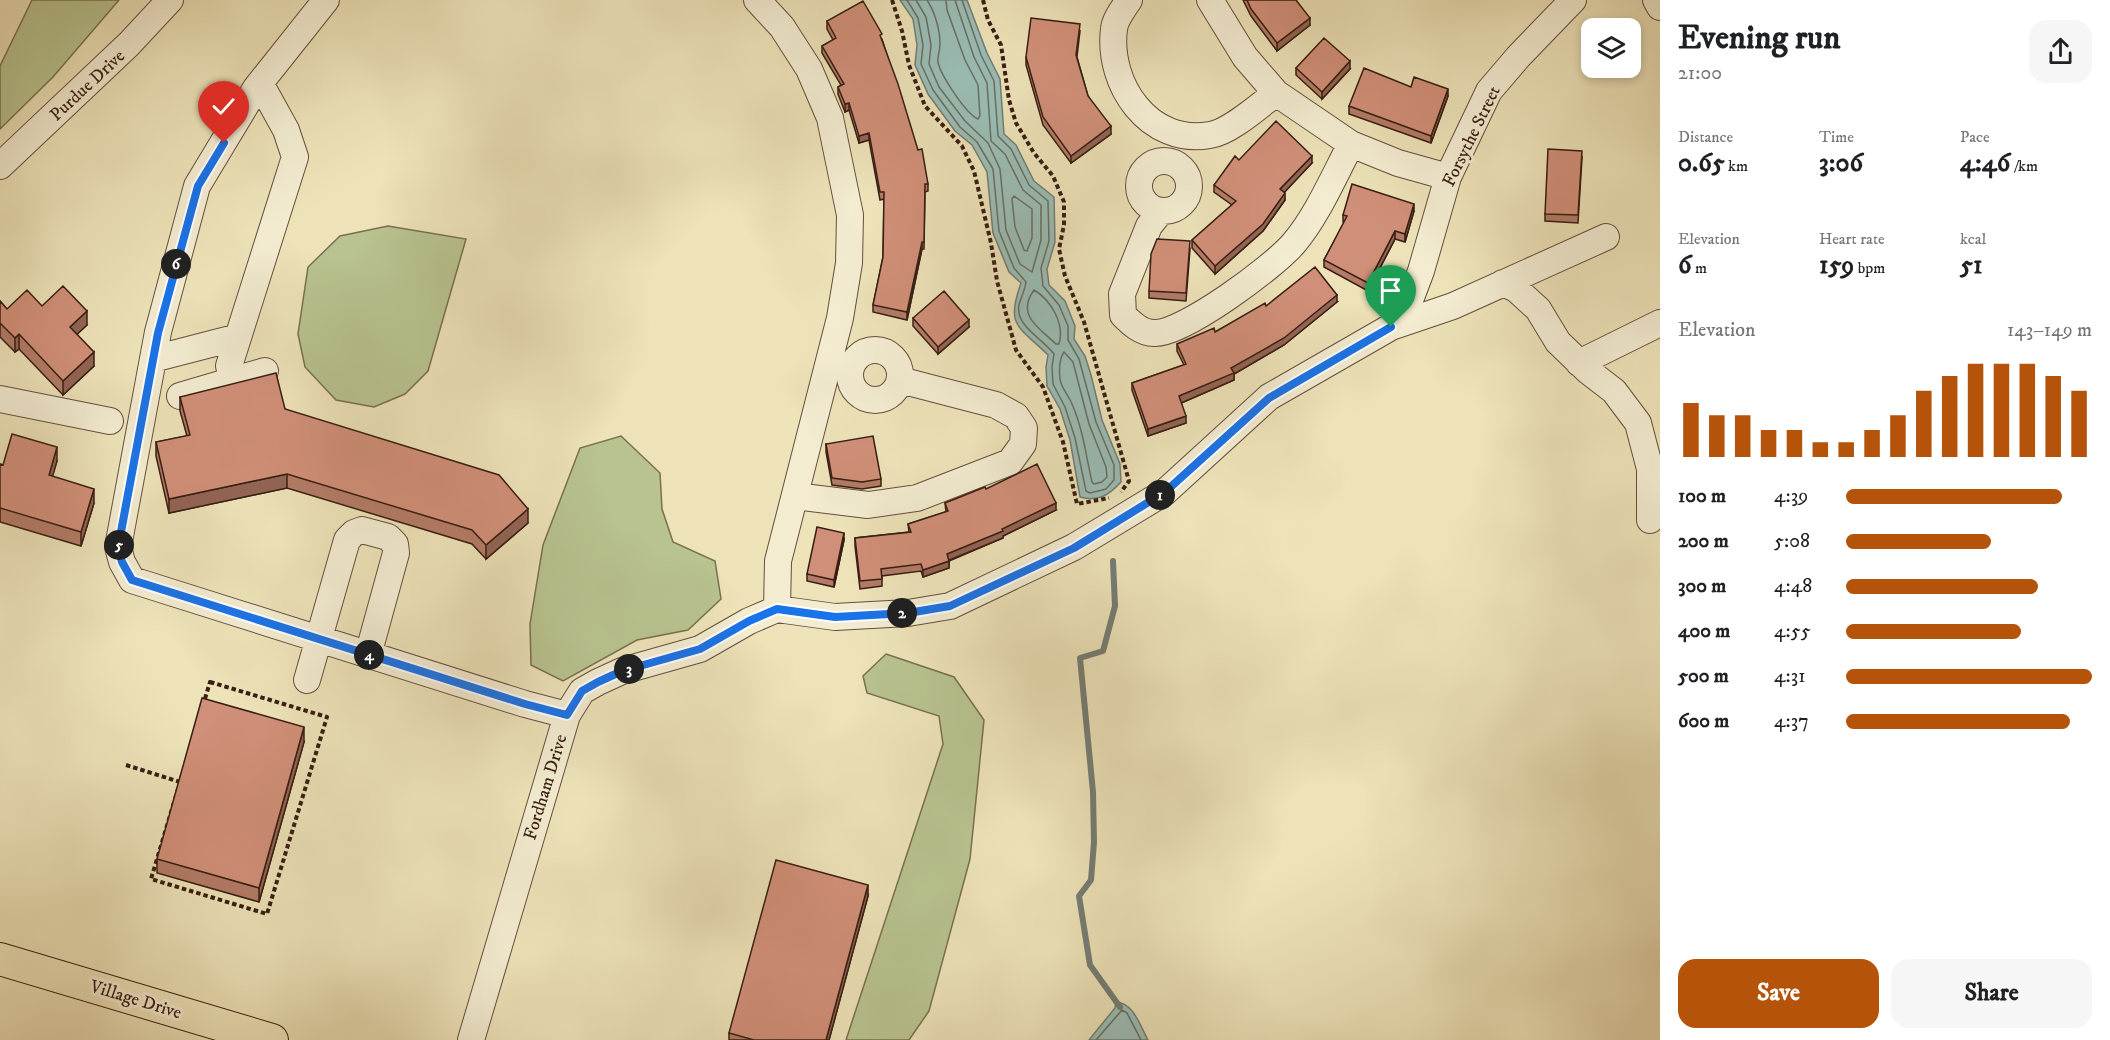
<!DOCTYPE html>
<html lang="en">
<head>
<meta charset="utf-8">
<style>
  :root { --surface:#fff; --page:#f6f6f6; --text:#202124; --muted:#757577; --accent:#b45309 }
  body { margin:0; font-family:"IM FELL DW Pica",serif; background:var(--page); color:var(--text); height:100vh; display:flex; flex-direction:column; font-size:22px; white-space:nowrap }
  * { box-sizing:border-box; margin:0 }
  p { font-size:20px; color:var(--muted) }
  .icon { flex:none; width:33px; height:33px; fill:none; stroke:currentColor; stroke-width:2; stroke-linecap:round; stroke-linejoin:round }
  .map { position:relative; flex:1; overflow:hidden }
  .drawer { display:flex; flex-direction:column; background:var(--surface); width:450px }
  .drawer>* { flex:none }
  .fabs { position:absolute; left:1581px; top:18px; display:grid; gap:12px }
  .fabs a { display:grid; place-items:center; width:60px; height:60px; border-radius:12px; background:var(--surface); box-shadow:0 3px 9px #0003; font-size:30px }
  .pin { position:absolute; display:grid; place-items:center; width:51px; height:51px; color:#fff; margin:-62px -26px; border-radius:50% 50% 50% 0; rotate:-45deg; box-shadow:0 0 6px #0007 }
  .pin .icon { rotate:45deg }
  .km { position:absolute; width:30px; height:30px; margin:-15px; border-radius:50%; background:#222; color:#fff; font-size:16px; line-height:30px; text-align:center }
  .round { display:grid; place-items:center; flex:none; width:63px; height:63px; border-radius:18px; background:var(--page) }
  .headline { display:flex; align-items:center; justify-content:space-between; height:102px; padding:0 18px }
  h1 { font-size:33px; font-weight:700; line-height:45px }
  .stats { display:grid; grid-template-columns:repeat(3,1fr); gap:9px; height:102px; padding:6px 18px }
  .stats div { display:grid; align-content:center }
  .stats b { font-size:26px; font-weight:700 }
  .stats small { font-size:16px; font-weight:400 }
  .stats p { font-size:16px }
  .chart { height:168px; padding:12px 18px }
  .chart p { display:flex; justify-content:space-between }
  .chart svg { width:100%; height:108px; margin-top:6px; stroke:var(--accent); stroke-width:6 }
  .action { display:flex; gap:12px; margin-top:auto; padding:12px 18px }
  .action a { flex:1; height:69px; border-radius:18px; background:var(--accent); color:#fff; font-size:24px; font-weight:700; line-height:69px; text-align:center }
  .action a+a { background:var(--page); color:var(--text) }
  ul { padding:0 18px; list-style:none; font-size:20px }
  li { display:grid; grid-template-columns:96px 72px 1fr; align-items:center; height:45px }
  li i { height:15px; border-radius:8px; background:var(--accent) }
  main { display:flex; flex:1; min-height:0 }
  .map>svg:first-child { display:block }
</style>
</head>
<body>
<main>
<div class="map">
<svg width="1660" height="1040" viewBox="0 0 1660 1040">
  <rect width="100%" height="100%" fill="#ede2b8"/>
  <filter id="stains"><feTurbulence type="fractalNoise" baseFrequency=".00333" numOctaves="4"/><feColorMatrix values="0 0 0 0 .2 0 0 0 0 .09 0 0 0 0 .02 0 0 0 .5 -.17"/></filter>
  <radialGradient id="worn" r=".72"><stop offset=".6" stop-color="#630" stop-opacity="0"/><stop offset="1" stop-color="#630" stop-opacity=".3"/></radialGradient>
  <path fill="#b8c38f" stroke="#787050" stroke-width="1.5" d="M32 0H119L53 77 0 129V66Z
    M388 226 466 239 428 371 405 394 374 407 336 400 305 367 298 334 308 267 340 236Z
    M621 436 660 473 662 509 673 542 715 561 721 599 688 630 637 640 563 681 531 665 530 624 543 545 580 448Z
    M886 654 954 677 984 720 970 859 929 1011 909 1040H846L943 744 939 716 867 693 863 676Z"/>
  <path fill="#9abdb5" stroke="#737d74" stroke-width="1.5" d="M900 0H967L987 53 1000 79 1004 134 1016 145 1034 181 1054 197 1055 242 1047 269 1049 285 1065 301 1075 326 1074 339 1085 356 1091 375 1102 420 1120 464 1121 482C1109 495 1099 502 1080 497L1070 440 1060 409 1047 386 1046 367 1048 355C1019 326 1005 327 1021 283L1009 272 993 233 987 172 972 145 955 131 928 94 915 65 917 45 913 19Z
    M1116 1002C1134 1003 1140 1026 1148 1040H1089L1115 1008Z"/>
  <g fill="none" stroke-linecap="round" stroke-linejoin="round">
    <path stroke="#696e64" stroke-width="1.5" d="M907 0 918 18 923 45 921 64 933 90 960 127 977 142 993 169 999 231 1014 268 1026 282C1025 290 1021 297 1019 305 1015 326 1043 339 1054 354L1052 367 1053 384 1065 407 1075 438 1086 491 1090 493 1106 489 1114 480V465L1096 422 1079 359 1068 340V326L1059 305 1043 286 1041 268 1049 241 1048 201 1029 185 1011 149 998 136 994 81 981 55 962 0
      M916 0 926 17 931 45 929 64 939 87 965 121 988 143 1000 169 1006 230 1020 264 1032 272 1041 240V205L1023 190 1005 154 991 141 987 83 974 57 955 0
      M927 0C935 12 940 30 940 44 940 51 937 57 938 63 942 77 966 114 978 119L980 116 978 85 965 60 947 10 946 0
      M1014 196 1032 209V238L1027 251 1024 250 1015 227 1012 199Z
      M1034 290C1051 300 1065 324 1059 344H1056C1038 327 1016 315 1034 290Z
      M1064 352 1073 362 1089 424 1106 467 1107 477 1102 482 1094 484 1092 482C1086 456 1083 429 1072 404 1069 396 1061 388 1060 379 1059 370 1059 359 1064 352Z
      M1096 1040 1122 1010 1127 1013 1141 1040"/>
    <path stroke="#737d74" stroke-width="6" d="M1113 561 1115 606 1103 651 1080 658 1093 792 1094 842 1091 880 1079 896 1090 965 1120 1007"/>
    <g stroke="#654f3c" stroke-width="28">
      <path id="minor" d="M326 0 256 88 197 186 158 332 118 547 122 562 132 580 525 704 567 715
        M757 0 782 27 809 69 830 118 850 215 849 263 840 318 778 561 777 609
        M1129 0C1124 8 1115 19 1114 29 1107 84 1149 146 1210 135 1230 132 1260 105 1276 93
        M1210 0 1245 57 1276 93 1351 144 1398 163 1448 177
        M1656 0 1660 7
        M1139 186a25 25 0 1 1 50 0a25 25 0 1 1-50 0Z
        M0 166 129 44 170 0
        M1161 211 1149 226 1122 294 1123 315C1131 323 1141 333 1154 333 1182 335 1275 266 1294 243 1317 216 1334 176 1351 144
        M1503 283 1516 289 1538 309 1558 342 1588 371 1614 391 1638 423 1650 469V520
        M1391 327 1410 300 1421 271 1448 177 1489 91 1518 57 1573 0
        M850 375a25 25 0 1 1 50 0a25 25 0 1 1-50 0Z
        M153 359 238 337
        M1579 363 1660 323
        M234 380 229 366 295 157 286 130 260 83
        M180 396 265 371
        M0 399 110 421
        M795 496 868 505 917 498 1010 462 1023 444 1024 428 1016 416 996 405 900 380
        M307 680 347 540 354 533 362 530 388 537 395 544 396 553 368 655
        M471 1040 567 715 582 691 598 682 622 671 700 649 749 621 777 609 835 617 908 613 950 606 1074 547 1165 492 1269 397 1391 327 1453 306 1606 237"/>
    </g>
    <g stroke="#381e12" stroke-width="34">
      <path id="major" d="M0 959 272 1040"/>
    </g>
    <path stroke="#381e12" stroke-width="4" stroke-dasharray="4.5 3" stroke-linecap="butt" d="M892 0 902 31 909 65 925 106 962 146 974 171 991 243 997 281 1016 350 1043 387 1063 442 1077 504 1109 498
      M983 0 988 20 1001 45 1009 100 1016 123 1034 153 1053 176 1064 202V225L1059 249 1065 276 1084 322 1129 481 1121 492
      M210 682 327 717 267 914 151 879Z
      M126 765 180 782"/>
    <use href="#minor" stroke="#f3ecd1" stroke-width="26"/>
    <use href="#major" stroke="#ede2b8" stroke-width="32"/>
  </g>
  <path fill="#b37b67" stroke="#381e12" stroke-width="1.5" d="M1243 0H1296L1310 25 1277 51 1251 16Z
    M827 21 882 39 928 184V191L925 192 924 249H922L907 320 873 312V305L883 257 884 199 880 200 869 140 859 143 849 110 845 112 838 94V87L841 85 822 53V46L833 40 827 29Z
    M1080 31 1077 57 1088 96 1111 134 1071 163 1043 125 1026 65V57Z
    M1296 68 1350 69 1322 99 1296 75Z
    M1411 87 1448 96 1431 143 1349 114V106Z
    M1582 158 1578 223 1545 221V214Z
    M1239 160 1312 163 1284 192 1285 200 1263 231 1215 274 1192 248V240L1232 205 1214 192V185Z
    M1414 211 1405 242 1395 239 1368 291 1324 267V260L1344 223 1343 222V215Z
    M1190 249 1186 301 1149 298V291Z
    M0 301 7 309 42 306 87 325 77 334 94 366 63 395 19 349 15 352 0 337Z
    M1337 302 1284 345 1234 374V380L1181 403 1186 423 1148 436 1132 390V383L1184 365 1177 351V344L1215 332 1266 306Z
    M913 318 969 327 938 354 913 326Z
    M180 397 285 409 528 523 486 559 472 544 287 488 169 513 156 456V442L187 436 180 411Z
    M826 444 881 479V486L862 489 832 485 826 452Z
    M57 461 52 476 94 503 81 546 0 522V464L3 465Z
    M986 489 1056 510 1003 536V538L949 561V568L923 577 921 571 882 576V586L860 589 855 546V538L909 532 908 524 946 512 945 503Z
    M844 540 834 587 807 581V574Z
    M304 742 259 902 157 873V859Z
    M868 896 829 1040H729V1033Z"/>
  <path fill="#926454" stroke="#381e12" stroke-width="1.5" d="M1310 18V25L1277 51V43Z
    M1350 61V69L1322 99V92Z
    M1448 89V96L1431 143V136Z
    M849 103V110L845 112V104Z
    M1111 126V134L1071 163V156Z
    M869 133V140L859 143V136Z
    M1312 156V163L1280 197V189Z
    M1285 193V200L1263 231 1215 274V266Z
    M1414 204V211L1405 242V234Z
    M1395 231V239L1368 291V283Z
    M922 242V249L907 320V312Z
    M1337 295V302L1284 345 1234 374V380L1179 404V396Z
    M87 311V325L70 341V327Z
    M969 320V327L938 354V347Z
    M19 334V349L15 352V338Z
    M94 352V366L63 395V381Z
    M1186 416V423L1148 436V429Z
    M57 447V461L49 489V475Z
    M287 474V488L169 513V499Z
    M94 489V503L81 546V532Z
    M1056 503V510L1003 536V538L947 561V554Z
    M528 509V523L486 559V545Z
    M844 533V540L834 587V580Z
    M949 561V568L923 577V570Z
    M304 727V742L259 902V888Z
    M868 885V896L829 1040H826Z"/>
  <path fill="#d08f78" stroke="#381e12" stroke-width="1.5" d="M1247 0H1296L1310 18 1277 43 1251 9Z
    M863 1 882 34 880 35 898 84 918 150 922 149 928 184H925L924 242H922L907 312 873 305 883 257 884 192H880L869 133 859 136 849 103 845 104 838 87 844 84 822 46 836 38 827 21Z
    M1031 18 1080 24 1076 55 1088 96 1111 126 1071 156 1043 117 1026 57Z
    M1324 38 1350 61 1322 92 1296 68Z
    M1364 68 1411 87 1414 77 1448 89 1431 136 1349 106Z
    M1276 121 1312 156 1280 189 1285 193 1263 224 1215 266 1192 240 1236 201 1214 185 1235 156 1239 160Z
    M1548 149 1582 151 1578 215 1545 214Z
    M1352 184 1414 204 1405 234 1395 231 1368 283 1324 260 1347 216 1343 215Z
    M1157 239 1190 241 1186 293 1149 291 1151 254Z
    M1315 267 1337 295 1284 338 1231 368 1234 373 1179 396 1186 416 1148 429 1132 383 1186 364 1177 344 1214 328 1215 332 1265 303 1266 306Z
    M63 286 87 311 70 327 94 352 63 381 19 334 15 338 0 323V301L7 309 27 290 42 306Z
    M944 291 969 320 938 347 913 318Z
    M276 373 285 409 499 475 528 509 486 545 472 530 287 474 169 499 156 442 190 435 180 397Z
    M12 434 57 447 49 475 94 489 81 532 0 508V464L3 465Z
    M873 436 881 479 862 482 832 478 826 444Z
    M1037 464 1056 503 1002 529 1003 531 947 554 949 561 923 570 921 564 881 569 882 579 860 581 855 538 911 532 908 524 948 511 945 503 985 487 986 489Z
    M817 527 844 533 834 580 807 574Z
    M202 698 304 727 259 888 157 859Z
    M776 860 868 885 826 1040H754L729 1033Z"/>
  <g fill="none" stroke-linecap="round" stroke-linejoin="round">
    <g stroke="#fff" stroke-width="12">
      <path id="route" d="M224 143 198 186 158 333 118 548 122 562 132 580 525 704 567 715 582 691 598 682 622 671 700 649 749 621 777 609 835 617 908 613 950 606 1074 548 1165 492 1269 398 1391 327"/>
    </g>
    <use href="#route" stroke="#1a73e8" stroke-width="8"/>
  </g>
  <g text-anchor="middle" stroke-width="6" stroke-linejoin="round" paint-order="stroke">
    <g font-size="18" fill="#381e12" stroke="#f3ecd1">
      <text transform="translate(87 85) rotate(-43)" y="6">Purdue Drive</text>
      <text transform="translate(1471 136) rotate(-64)" y="6">Forsythe Street</text>
      <text transform="translate(545 787) rotate(-73)" y="6">Fordham Drive</text>
      <text transform="translate(136 999) rotate(17)" y="6">Village Drive</text>
    </g>
  </g>
  <rect width="100%" height="100%" filter="url(#stains)"/>
  <rect width="100%" height="100%" fill="url(#worn)"/>
</svg>
<div class="fabs">
<a><svg class="icon" aria-label="layers" viewBox="0 0 24 24"><path d="M12 4l9 5-9 5-9-5zM3 14l9 5 9-5"/></svg></a>
</div>
<div class="pin" style="left:1391px;top:327px;background:#1e9e55"><svg class="icon" aria-label="arrive" viewBox="0 0 24 24"><path d="M6 21V4h12l-3 4 3 4H6"/></svg></div>
<div class="pin" style="left:224px;top:143px;background:#d93025"><svg class="icon" aria-label="check" viewBox="0 0 24 24"><path d="M5 12l5 5 9-10"/></svg></div>
<b class="km" style="left:1160px;top:495px">1</b>
<b class="km" style="left:902px;top:613px">2</b>
<b class="km" style="left:629px;top:669px">3</b>
<b class="km" style="left:369px;top:655px">4</b>
<b class="km" style="left:119px;top:545px">5</b>
<b class="km" style="left:176px;top:264px">6</b>
</div>
<section class="drawer">
<div class="headline"><div><h1>Evening run</h1><p>21:00</p></div><a class="round"><svg class="icon" aria-label="share" viewBox="0 0 24 24"><path d="M12 15V3M7 8l5-5 5 5M5 13v7h14v-7"/></svg></a></div>
<div class="stats">
<div><p>Distance</p><b>0.65<small> km</small></b></div>
<div><p>Time</p><b>3:06</b></div>
<div><p>Pace</p><b>4:46<small> /km</small></b></div>
</div>
<div class="stats">
<div><p>Elevation</p><b>6<small> m</small></b></div>
<div><p>Heart rate</p><b>159<small> bpm</small></b></div>
<div><p>kcal</p><b>51</b></div>
</div>
<div class="chart"><p><span>Elevation</span>143–149 m</p>
<svg viewBox="0 0 160 44" preserveAspectRatio="none"><path d="M5 44V22M15 44V27M25 44V27M35 44V33M45 44V33M55 44V38M65 44V38M75 44V33M85 44V27M95 44V17M105 44V11M115 44V6M125 44V6M135 44V6M145 44V11M155 44V17"/></svg>
</div>
<ul>
<li><b>100 m</b>4:39<i style="width:88%"></i></li>
<li><b>200 m</b>5:08<i style="width:59%"></i></li>
<li><b>300 m</b>4:48<i style="width:78%"></i></li>
<li><b>400 m</b>4:55<i style="width:71%"></i></li>
<li><b>500 m</b>4:31<i style="width:100%"></i></li>
<li><b>600 m</b>4:37<i style="width:91%"></i></li>
</ul>
<div class="action"><a>Save</a><a>Share</a></div>
</section>
</main>
</body>
</html>
